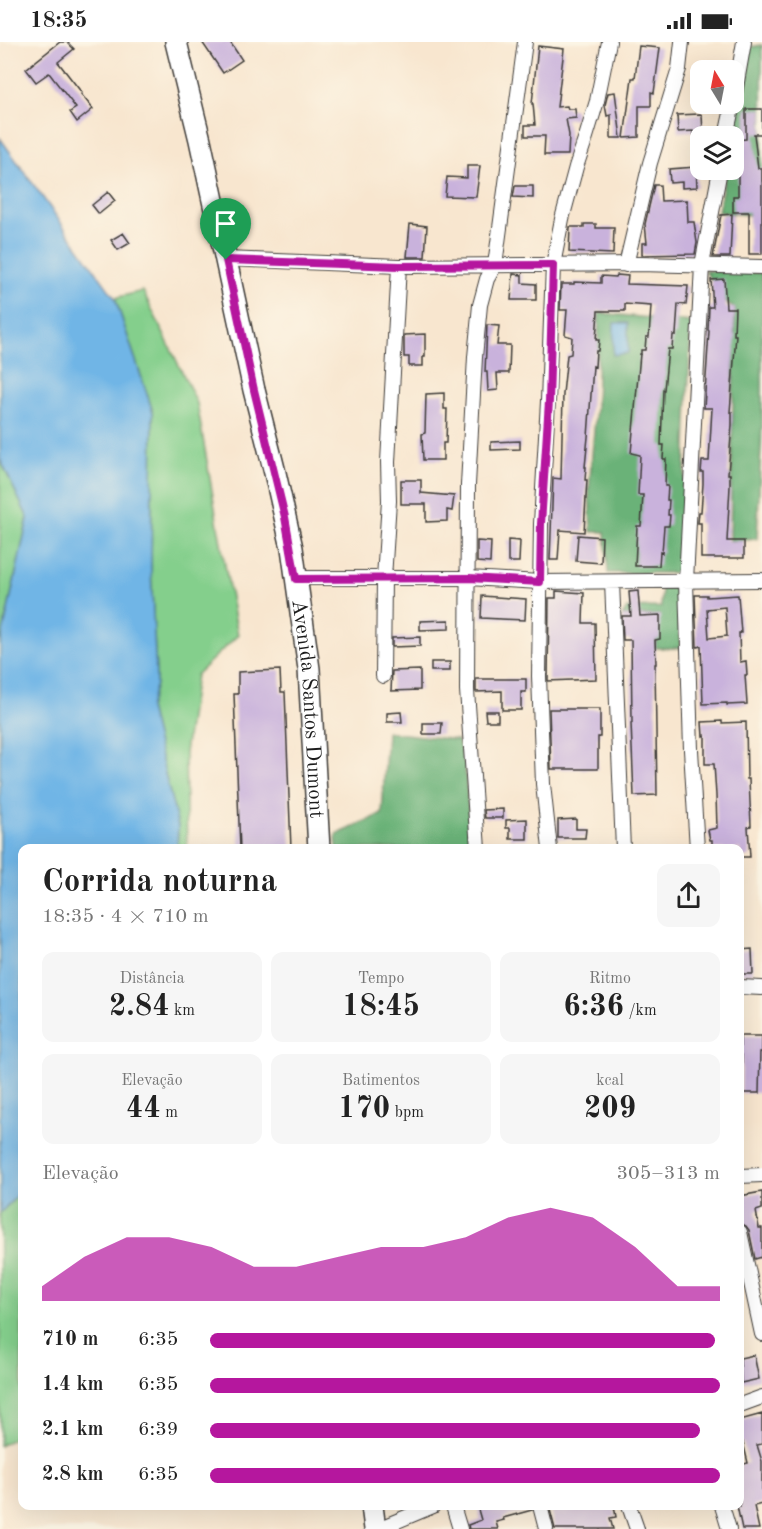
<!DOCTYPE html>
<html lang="pt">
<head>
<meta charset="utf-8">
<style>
  :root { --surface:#fff; --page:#f6f6f6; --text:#222; --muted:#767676; --accent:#b5179e }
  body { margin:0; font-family:"Old Standard TT",serif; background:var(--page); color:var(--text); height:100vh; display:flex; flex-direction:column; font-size:22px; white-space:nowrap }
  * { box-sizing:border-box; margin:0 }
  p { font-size:20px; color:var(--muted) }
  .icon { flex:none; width:33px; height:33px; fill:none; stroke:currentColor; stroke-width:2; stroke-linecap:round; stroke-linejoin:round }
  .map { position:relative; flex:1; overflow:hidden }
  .sheet { position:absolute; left:18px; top:802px; width:726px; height:666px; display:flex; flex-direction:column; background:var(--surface); border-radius:12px; box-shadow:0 6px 24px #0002 }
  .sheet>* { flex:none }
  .needle { width:39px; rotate:350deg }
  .tools { position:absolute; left:690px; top:18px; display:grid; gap:12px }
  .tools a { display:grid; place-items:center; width:54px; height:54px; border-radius:12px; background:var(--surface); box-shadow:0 6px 24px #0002; font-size:30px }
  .pin { position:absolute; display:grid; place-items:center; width:51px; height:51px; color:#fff; margin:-62px -26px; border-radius:50% 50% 50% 0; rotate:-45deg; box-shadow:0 0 6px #0007 }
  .pin .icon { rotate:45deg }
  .round { display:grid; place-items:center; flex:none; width:63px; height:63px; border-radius:12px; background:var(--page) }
  .headline { display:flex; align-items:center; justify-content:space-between; height:102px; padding:0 24px }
  h1 { font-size:33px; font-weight:700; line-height:45px }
  .figures { display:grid; grid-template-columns:repeat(3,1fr); gap:9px; height:102px; padding:6px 24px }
  .figures div { display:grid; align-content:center; border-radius:12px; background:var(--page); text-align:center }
  .figures b { font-size:30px; font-weight:700 }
  .figures small { font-size:16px; font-weight:400 }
  .figures p { font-size:16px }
  .chart { height:168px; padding:12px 24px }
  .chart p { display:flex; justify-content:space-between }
  .chart svg { width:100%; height:108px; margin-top:6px; fill:var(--accent); opacity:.7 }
  ul { padding:0 24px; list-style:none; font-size:20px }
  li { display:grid; grid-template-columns:96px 72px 1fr; align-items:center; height:45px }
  li i { height:15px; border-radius:8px; background:var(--accent) }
  .status { display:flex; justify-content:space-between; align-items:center; height:42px; padding:0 30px; background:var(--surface); direction:ltr }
  .status svg { height:16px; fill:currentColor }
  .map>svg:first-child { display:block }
</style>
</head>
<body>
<div class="status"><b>18:35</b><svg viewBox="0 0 49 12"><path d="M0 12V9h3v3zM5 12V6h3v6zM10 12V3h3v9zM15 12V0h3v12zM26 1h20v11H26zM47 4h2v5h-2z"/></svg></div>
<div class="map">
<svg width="762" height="1487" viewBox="0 0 762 1487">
  <rect width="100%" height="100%" fill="#fcf5e5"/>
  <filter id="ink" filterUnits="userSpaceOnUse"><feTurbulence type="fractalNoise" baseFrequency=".0167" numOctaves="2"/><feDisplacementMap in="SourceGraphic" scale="12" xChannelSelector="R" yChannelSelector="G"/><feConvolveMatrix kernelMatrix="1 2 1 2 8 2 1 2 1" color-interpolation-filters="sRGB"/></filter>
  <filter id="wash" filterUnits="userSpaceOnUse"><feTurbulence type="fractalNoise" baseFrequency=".008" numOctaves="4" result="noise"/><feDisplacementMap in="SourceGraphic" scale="24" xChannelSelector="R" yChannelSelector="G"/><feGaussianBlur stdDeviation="1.35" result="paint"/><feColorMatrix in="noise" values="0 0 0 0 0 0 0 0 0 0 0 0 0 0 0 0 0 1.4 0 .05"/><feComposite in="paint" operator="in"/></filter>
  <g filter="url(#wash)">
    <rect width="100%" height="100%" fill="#f8e6cf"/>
    <path fill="#84cf8c" stroke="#507654" stroke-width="1.5" d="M143 249 197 361 222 507 238 593 196 633 185 711 187 807H177L178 784 149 666 156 642V633L151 527 153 370 115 256Z
      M0 417 28 476 0 604Z
      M22 1149V1391L0 1404V1171Z"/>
    <path fill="#6bb278" stroke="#44674a" stroke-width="1.5" d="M762 3V174L718 170 726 128H734V94H732L750 5Z
      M705 229 762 231V381L757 497 730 499 735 267 728 262Z
      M599 271 691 280 681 531H608L605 490H591L589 448 596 365Z
      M662 543 678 545 681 606H655L659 573 622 574 627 566 661 565Z
      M387 690 458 698 465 725 471 807H337L336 793 382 772Z"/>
    <path fill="#70b5e6" stroke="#466881" stroke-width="1.5" d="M0 96 115 256 153 370 151 527 156 633V642L149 666 178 784 177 807H22V1149L0 1171V604L28 476 0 417Z
      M614 281H628V311L613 313Z"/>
    <g id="blocks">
      <path fill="#c9b2dc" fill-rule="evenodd" d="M60 0H67L74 7 58 20 82 51 81 52 93 67 77 80 70 70 76 66 49 31 36 40 26 27Z
        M202 0H230L242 18 223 31Z
        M538 4 564 7 557 65 567 64 568 67H575L576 76 566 77 569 93 568 113H544L545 94H525V83H535L533 62H532Z
        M639 4 660 6 654 51 651 50V64H639V95L624 96 632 36H635Z
        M615 50 621 96H611V73L607 74 605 63 608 51Z
        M746 67H762V92H754L758 126H762V212H749V170H733V154H738V117L735 98 746 97Z
        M700 72 702 73 703 92 694 93 693 89 678 90 677 73Z
        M467 124H480L476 155 445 154 447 135 467 136Z
        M696 125 697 145 682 146V140L670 141 669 127Z
        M654 143H660L661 159 687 158 688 180H694L697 201 695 212 642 213V201H647L645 182Z
        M515 144H533V156L513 155Z
        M108 150 115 159 99 172 92 163Z
        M732 172 730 215H713L721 173Z
        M410 182 427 184 425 215H407Z
        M584 182H596V186H614L613 212 569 210 570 185H584Z
        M123 191 130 201 118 208 111 198Z
        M513 232 522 233V241L536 242V258H511Z
        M617 233 628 234 627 242 688 244 686 263 678 262 676 293H673L672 307H668L664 348H663L661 403H664L663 417H666L665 444H668L667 458H669L668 473H670L669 484H664L662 511 660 510 659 524H635L637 484H641L643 453H638L640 413 631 411 640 312H641V308H645L646 295H649L651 264 625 262V269H598L596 298H599L598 309H596L595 325 593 324 588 395 585 425H586L585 438H587L584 490 560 488 558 518H550L553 436 561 437 563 352 567 313 571 312 572 295 565 293 567 268H560L561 242H574V240L601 241V234L616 235Z
        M724 237 726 266H735L734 293H736L730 370H732V383L728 432H730V444L727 499H744V516H701V481H698L699 470H701L703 442V430H701L702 419H709L712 366H704L709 289 708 288 709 265H713L711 238Z
        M487 283 499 284 497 303H510L509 331H497L498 348 488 349 487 330H485Z
        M425 292V315H423V324H409V315H404V293Z
        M444 351V367H447L446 401H443V418H423L422 392 425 391 426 352Z
        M520 399V407L491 408V400Z
        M401 438H421V451L454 454 452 469 447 468V479L426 480V462H401Z
        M578 493 602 495 601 521 576 519Z
        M508 498 520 499 519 520H508Z
        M477 499 491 500 490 521 477 520Z
        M556 549 584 551 583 581H595L596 637 548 639 549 556H556Z
        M638 549 640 574 660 573V597L655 598 656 622H655L657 753 634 754 631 681H632L631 598H623L622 574H631L629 550Z
        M695 553H707V555L738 553 741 591H739L740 620 746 619 747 633H745L747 662 727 663V661L703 662 701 604 697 605ZM725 565 727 594 709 596 707 567Z
        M482 554 526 557 525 578 481 576Z
        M449 578V587L420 588V579Z
        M420 595V604L392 605V596Z
        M431 620H450V629H431Z
        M280 628 281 650H285L291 807H240L234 652H238V630Z
        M420 628V648L391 649 392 629Z
        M476 637H526V650H521V668H502V649L476 650Z
        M549 667H600V695H598V727H551Z
        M485 669H498V679H486Z
        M401 670 402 680H387V671Z
        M722 679V681L746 680 747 737H749L751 784 748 785 750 815H740V807H712V798H710L708 788 717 786 716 753 714 722H705V693L703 694 702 680Z
        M423 681H442L441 692H423Z
        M503 767V776H485L484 768Z
        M527 777V797H510V786H506V778Z
        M576 777V787H586L585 796H558V778Z
        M752 907 753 932H740V908Z
        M740 994H762V1010H760L759 1051H741L742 1013H740Z
        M762 1150V1167L756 1169 759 1186H762V1215L755 1217 749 1188 746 1184 740 1181V1154Z
        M754 1313 759 1337 741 1341 740 1316Z
        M762 1372V1402L757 1403 762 1419V1462L754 1464 759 1487H742L737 1464H740V1423L748 1421 743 1400 740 1401V1378Z
        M477 1464H531L532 1468 503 1476 504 1478 496 1480 498 1487H469L468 1483 481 1478Z
        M549 1464H614L616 1475 610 1476 613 1487H555Z"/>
    </g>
  </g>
  <g filter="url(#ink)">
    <use href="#blocks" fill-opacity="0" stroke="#3d3a37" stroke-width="1.5"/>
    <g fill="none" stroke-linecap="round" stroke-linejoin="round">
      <g stroke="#3d3a37" stroke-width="16">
        <path id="minor" d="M734 57 744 0
          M726 94 733 62
          M226 217 399 224 639 222 762 225
          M626 223 650 121 679 27 682 0
          M296 536H469L540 540 762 538
          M612 540 623 807
          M383 634 384 536 389 459 388 420 399 224
          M478 807 467 648 468 443 475 315 480 263 487 237 495 223 525 0
          M550 807 543 742 539 634 541 482 548 359 553 223 562 177 576 125 586 95 597 59 609 0
          M697 807 691 708 686 539 702 223 720 128
          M740 945 762 946
          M740 1134 762 1133
          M740 1190 762 1292
          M740 1363 762 1355
          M453 1464 460 1487
          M540 1464 546 1487
          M629 1464 637 1487
          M722 1464 729 1487
          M378 1487 433 1464"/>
      </g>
      <g stroke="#3d3a37" stroke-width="24">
        <g id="primary">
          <path id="s1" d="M176 0 200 98 254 348 275 431 292 506 309 627 319 807"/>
          <path d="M372 1464 375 1487"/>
        </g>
      </g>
      <use href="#minor" stroke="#fff" stroke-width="14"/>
      <use href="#primary" stroke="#fff" stroke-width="21"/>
    </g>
  </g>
  <g fill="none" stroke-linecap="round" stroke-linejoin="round" filter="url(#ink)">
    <g stroke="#fff" stroke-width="12">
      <path id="route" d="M226 218 399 224 553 223 549 359 541 482 540 540 469 536 296 537 285 475 254 348Z"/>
    </g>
    <use href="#route" stroke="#b5179e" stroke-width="8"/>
  </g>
  <g text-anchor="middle" stroke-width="4.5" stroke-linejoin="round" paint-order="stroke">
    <g font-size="21" fill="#1c1c1c" stroke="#fcf5e5">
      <text dy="7" stroke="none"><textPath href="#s1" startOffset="681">Avenida Santos Dumont</textPath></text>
    </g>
  </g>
</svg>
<div class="tools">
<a><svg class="needle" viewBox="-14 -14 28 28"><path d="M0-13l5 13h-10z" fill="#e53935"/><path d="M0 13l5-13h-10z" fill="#767676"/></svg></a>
<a><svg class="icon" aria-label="layers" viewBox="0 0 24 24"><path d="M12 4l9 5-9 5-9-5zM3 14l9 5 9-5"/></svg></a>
</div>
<div class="pin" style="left:226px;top:218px;background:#1e9e55"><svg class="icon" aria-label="arrive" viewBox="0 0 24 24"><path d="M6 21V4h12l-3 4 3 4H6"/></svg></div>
<section class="sheet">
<div class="headline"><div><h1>Corrida noturna</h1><p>18:35 · 4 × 710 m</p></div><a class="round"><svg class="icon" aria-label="share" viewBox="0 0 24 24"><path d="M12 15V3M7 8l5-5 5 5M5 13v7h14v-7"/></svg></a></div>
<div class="figures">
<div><p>Distância</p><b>2.84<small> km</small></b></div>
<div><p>Tempo</p><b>18:45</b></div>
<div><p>Ritmo</p><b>6:36<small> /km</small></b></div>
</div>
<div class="figures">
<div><p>Elevação</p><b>44<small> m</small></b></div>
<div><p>Batimentos</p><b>170<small> bpm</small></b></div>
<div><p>kcal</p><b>209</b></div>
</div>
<div class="chart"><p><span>Elevação</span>305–313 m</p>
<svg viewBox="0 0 160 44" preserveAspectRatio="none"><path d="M0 44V38L10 26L20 18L30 18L40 22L50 30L60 30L70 26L80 22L90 22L100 18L110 10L120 6L130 10L140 22L150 38L160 38V44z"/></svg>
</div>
<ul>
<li><b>710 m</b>6:35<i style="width:99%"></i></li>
<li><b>1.4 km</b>6:35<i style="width:100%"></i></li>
<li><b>2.1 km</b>6:39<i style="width:96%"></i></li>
<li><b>2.8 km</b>6:35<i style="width:100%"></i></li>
</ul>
</section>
</div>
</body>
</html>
